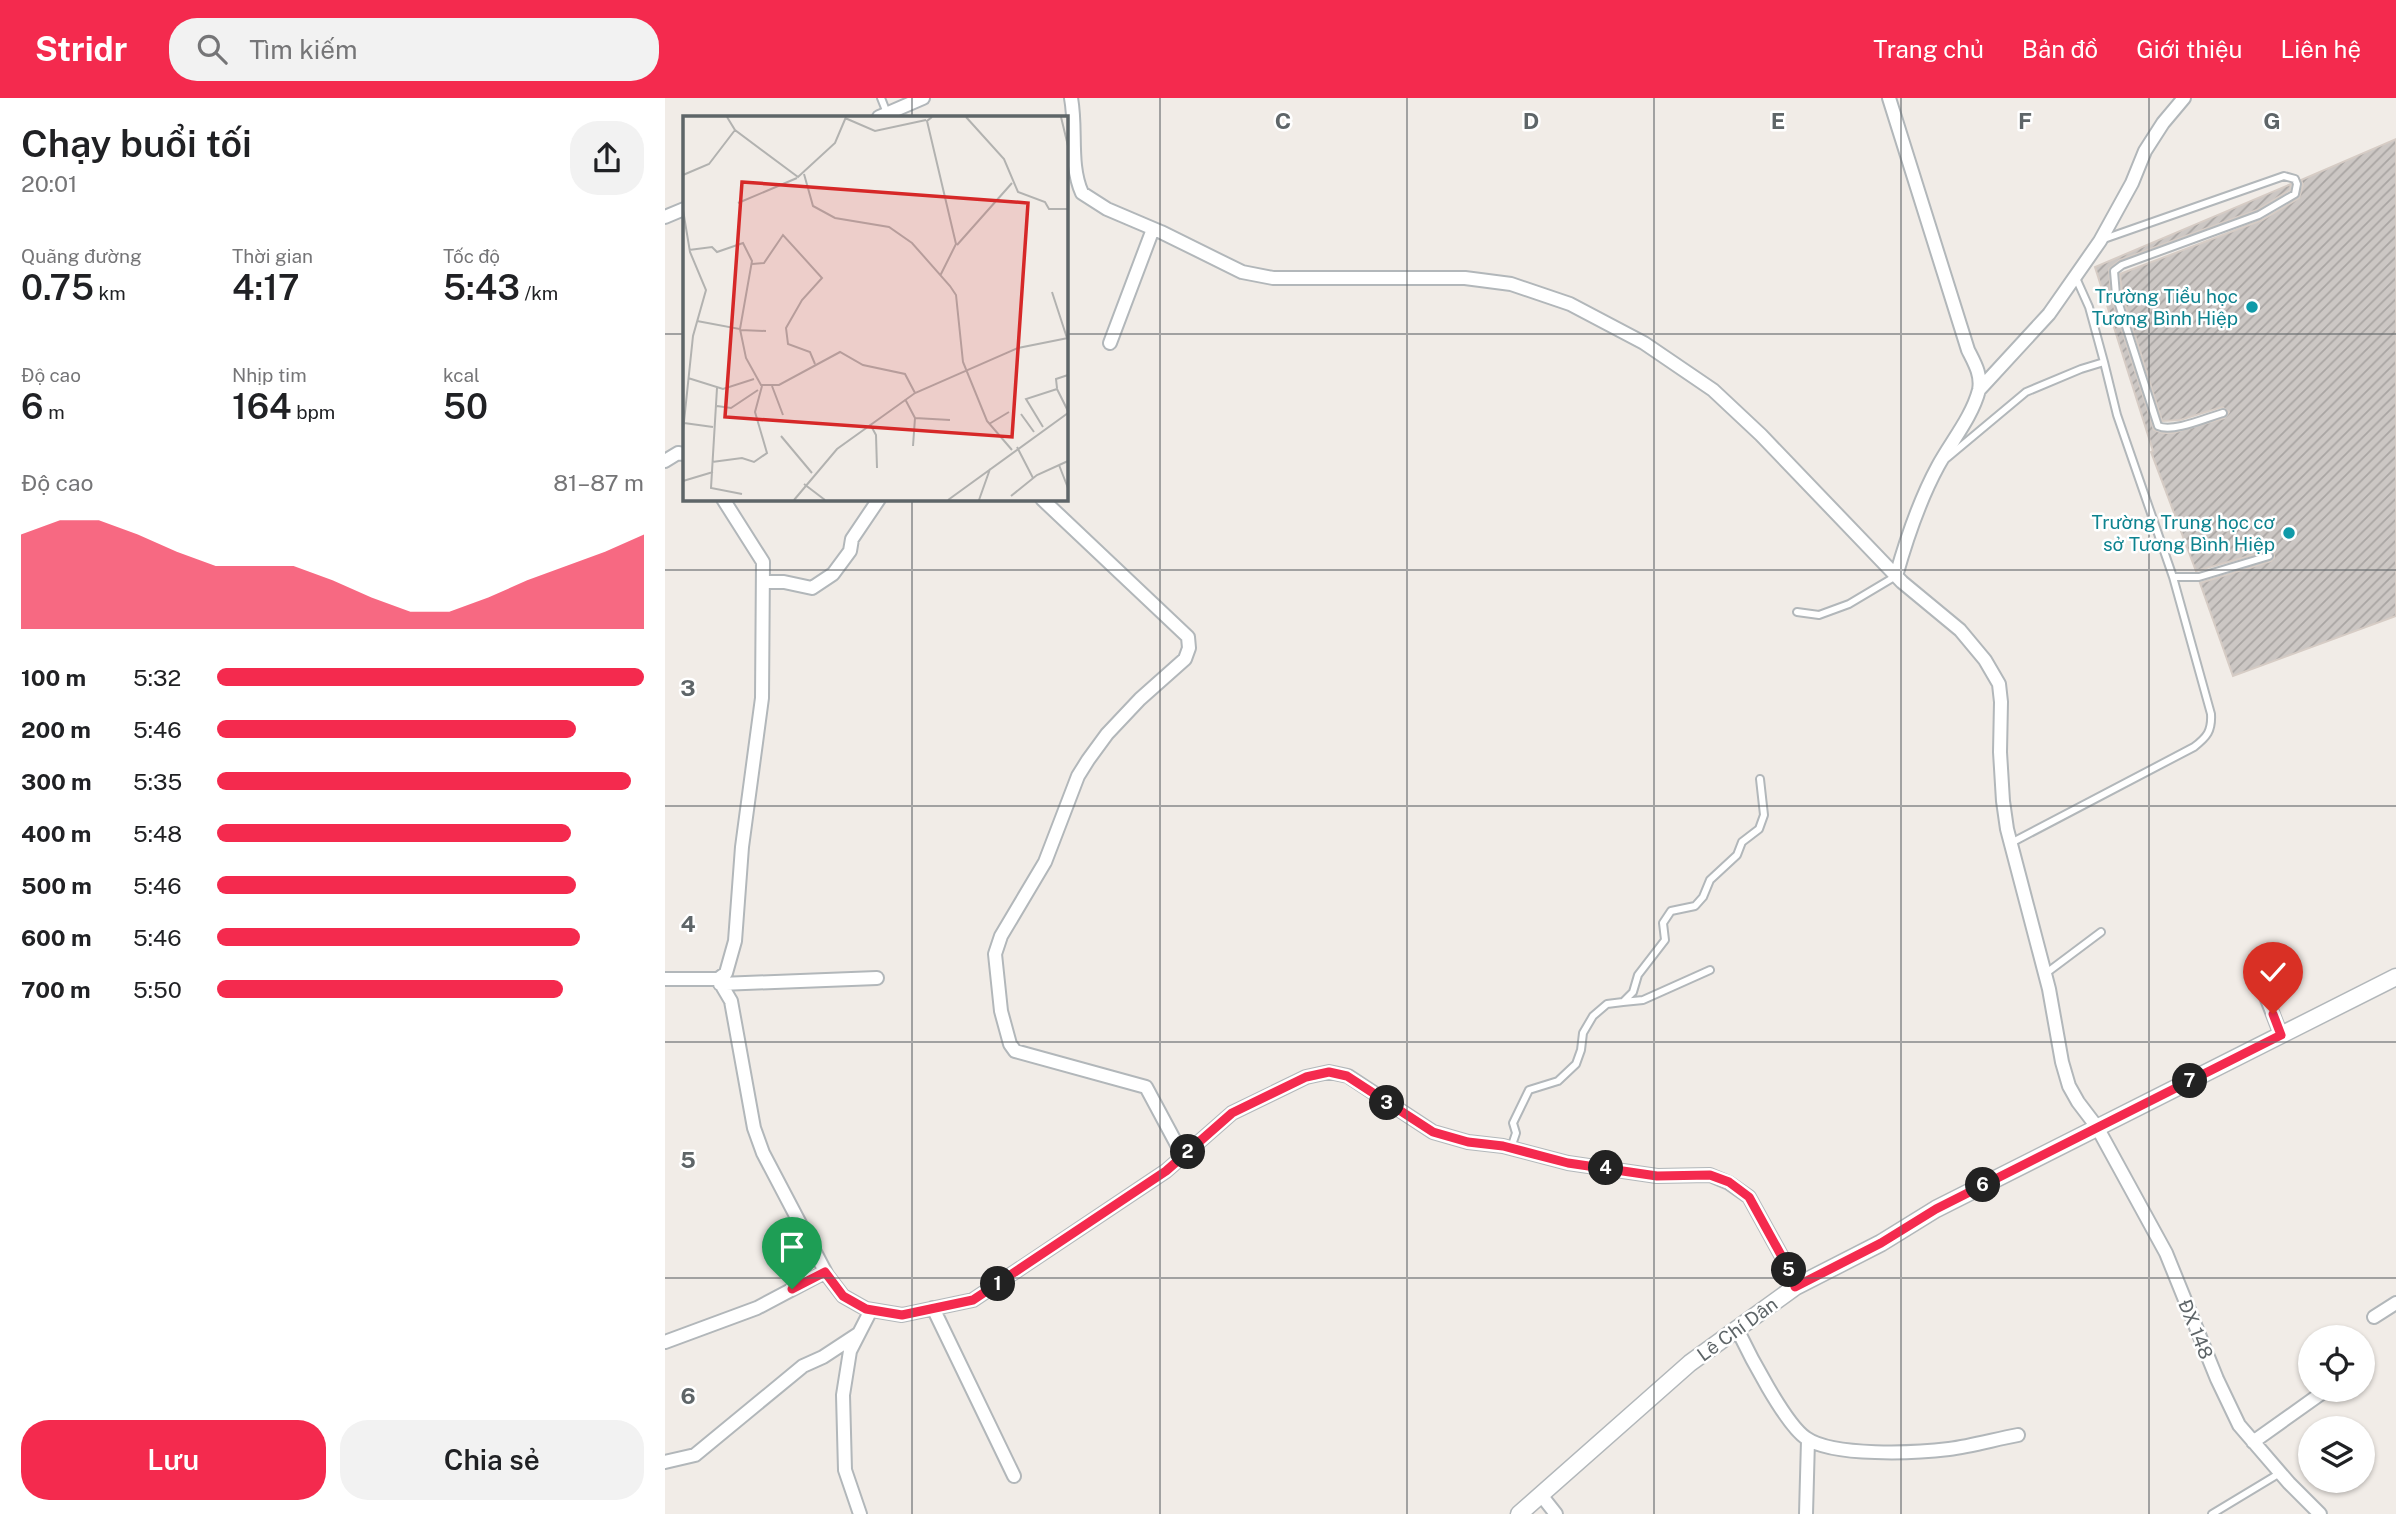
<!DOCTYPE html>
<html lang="vi">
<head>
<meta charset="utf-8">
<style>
  :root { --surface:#fff; --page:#f2f2f2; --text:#202124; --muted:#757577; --accent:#f42a4e }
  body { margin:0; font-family:"Public Sans",sans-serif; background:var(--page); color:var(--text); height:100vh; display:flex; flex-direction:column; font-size:26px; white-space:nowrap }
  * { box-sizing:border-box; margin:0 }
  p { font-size:23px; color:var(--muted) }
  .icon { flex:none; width:38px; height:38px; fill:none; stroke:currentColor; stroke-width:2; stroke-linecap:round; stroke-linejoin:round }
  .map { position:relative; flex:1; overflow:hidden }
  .details { display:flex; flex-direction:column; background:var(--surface); width:665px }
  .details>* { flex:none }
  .tools { position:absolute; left:1633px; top:1227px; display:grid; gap:14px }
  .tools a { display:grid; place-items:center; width:77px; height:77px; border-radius:50%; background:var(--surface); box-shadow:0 2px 5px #0004; font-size:35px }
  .pin { position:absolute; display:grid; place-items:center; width:60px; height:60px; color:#fff; margin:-72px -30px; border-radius:50% 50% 50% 0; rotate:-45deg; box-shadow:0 0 7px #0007 }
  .pin .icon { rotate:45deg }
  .km { position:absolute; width:35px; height:35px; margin:-18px; border-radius:50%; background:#222; color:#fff; font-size:19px; line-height:35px; text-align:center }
  .round { display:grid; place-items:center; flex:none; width:74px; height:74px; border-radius:28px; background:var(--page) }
  .summary { display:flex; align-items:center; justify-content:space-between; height:119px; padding:0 21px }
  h1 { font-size:38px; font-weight:600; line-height:52px }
  .metrics { display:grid; grid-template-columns:repeat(3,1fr); gap:10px; height:119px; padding:7px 21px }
  .metrics div { display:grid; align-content:center }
  .metrics b { font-size:35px; font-weight:600 }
  .metrics small { font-size:19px; font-weight:400 }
  .metrics p { font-size:19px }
  .chart { height:196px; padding:14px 21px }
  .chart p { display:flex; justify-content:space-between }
  .chart svg { width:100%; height:126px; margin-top:7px; fill:var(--accent); opacity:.7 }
  .action { display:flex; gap:14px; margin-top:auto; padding:14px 21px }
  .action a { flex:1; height:80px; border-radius:28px; background:var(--accent); color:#fff; font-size:28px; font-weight:600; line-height:80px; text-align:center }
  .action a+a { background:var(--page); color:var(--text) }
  ul { padding:0 21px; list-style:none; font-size:23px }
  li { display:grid; grid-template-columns:112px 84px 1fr; align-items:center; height:52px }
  li i { height:18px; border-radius:9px; background:var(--accent) }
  header { display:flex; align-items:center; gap:42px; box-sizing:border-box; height:98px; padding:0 35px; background:var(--accent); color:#fff }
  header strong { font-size:33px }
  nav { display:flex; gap:38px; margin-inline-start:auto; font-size:24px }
  .search { width:490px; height:63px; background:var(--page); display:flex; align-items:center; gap:18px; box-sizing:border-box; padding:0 24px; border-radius:28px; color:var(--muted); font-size:26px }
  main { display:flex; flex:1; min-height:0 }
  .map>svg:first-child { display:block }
</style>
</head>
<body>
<header>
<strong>Stridr</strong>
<div class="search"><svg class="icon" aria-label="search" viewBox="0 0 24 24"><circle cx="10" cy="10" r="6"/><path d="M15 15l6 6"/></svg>Tìm kiếm</div>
<nav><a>Trang chủ</a><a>Bản đồ</a><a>Giới thiệu</a><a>Liên hệ</a></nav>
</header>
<main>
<section class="details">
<div class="summary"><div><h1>Chạy buổi tối</h1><p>20:01</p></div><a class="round"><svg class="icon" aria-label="share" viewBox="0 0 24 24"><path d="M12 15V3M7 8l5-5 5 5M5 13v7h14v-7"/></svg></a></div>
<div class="metrics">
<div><p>Quãng đường</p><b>0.75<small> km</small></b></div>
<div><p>Thời gian</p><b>4:17</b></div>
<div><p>Tốc độ</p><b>5:43<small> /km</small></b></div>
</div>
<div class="metrics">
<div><p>Độ cao</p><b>6<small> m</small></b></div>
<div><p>Nhịp tim</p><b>164<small> bpm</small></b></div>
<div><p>kcal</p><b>50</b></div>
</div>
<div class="chart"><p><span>Độ cao</span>81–87 m</p>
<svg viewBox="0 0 160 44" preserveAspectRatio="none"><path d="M0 44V11L10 6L20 6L30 11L40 17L50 22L60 22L70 22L80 27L90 33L100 38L110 38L120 33L130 27L140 22L150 17L160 11V44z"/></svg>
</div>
<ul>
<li><b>100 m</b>5:32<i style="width:100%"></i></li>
<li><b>200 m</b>5:46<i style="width:84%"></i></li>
<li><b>300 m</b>5:35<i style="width:97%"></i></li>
<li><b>400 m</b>5:48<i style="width:83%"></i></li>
<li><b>500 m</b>5:46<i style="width:84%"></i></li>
<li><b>600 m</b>5:46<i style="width:85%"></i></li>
<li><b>700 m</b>5:50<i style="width:81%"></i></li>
</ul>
<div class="action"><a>Lưu</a><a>Chia sẻ</a></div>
</section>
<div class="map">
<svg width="1731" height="1416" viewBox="0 0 1731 1416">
  <defs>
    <pattern id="building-hatch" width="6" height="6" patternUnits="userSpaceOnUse" patternTransform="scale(1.75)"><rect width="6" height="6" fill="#ccc7c4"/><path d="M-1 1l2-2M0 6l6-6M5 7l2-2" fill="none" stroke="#a9a5a3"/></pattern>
  </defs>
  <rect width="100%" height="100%" fill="#f1ece7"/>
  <path fill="url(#building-hatch)" stroke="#d6ccc5" stroke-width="2" d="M1731 41V518L1568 578 1535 485 1606 463 1609 460V456L1602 453 1531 473 1486 354 1488 353 1430 169 1626 86 1625 92 1592 112 1455 162 1444 171 1446 199 1489 332 1498 335H1508L1560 320 1564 314 1557 309 1515 322 1497 323 1457 196 1455 176 1597 122 1634 100 1638 87 1636 82Z"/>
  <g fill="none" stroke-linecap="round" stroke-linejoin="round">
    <g stroke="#b2b7ba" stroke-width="10">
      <path id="service" d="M216 0 222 15
        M1436 142 1619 78 1630 81 1632 86 1630 96 1594 117 1457 167 1449 173 1451 197 1493 328C1508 335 1543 319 1558 315
        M1411 180 1424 209 1439 264
        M1282 360 1361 294 1416 271 1439 264 1452 317 1508 479H1534L1604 458
        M1132 514 1154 517 1184 506 1231 478
        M1346 745 1529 649C1542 639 1547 633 1546 616L1508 479
        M1380 876 1436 834
        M958 904 978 902 1045 872
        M846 1050 851 1035 848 1025 864 992 893 983 911 966 916 952 918 935 928 918 942 906 958 904 968 894 973 877 1000 842 998 825 1006 813 1030 808 1038 799 1045 782 1072 757 1077 744 1094 731 1099 717 1095 681
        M1547 1416 1615 1375"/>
    </g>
    <g stroke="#b2b7ba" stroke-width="16">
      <path id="minor" d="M406 0C412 31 404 66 417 95L442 111 496 134 577 174 608 180H800L846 186 905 206 979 245 1048 292 1096 337 1237 484 1295 532 1320 562 1334 586 1336 604 1335 654 1338 703 1342 731 1384 891 1397 964 1404 988 1413 1004 1432 1029 1501 1155 1552 1281 1574 1327 1624 1385 1655 1416
        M1224 0 1303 252C1309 264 1317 277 1314 292 1307 319 1286 344 1273 368 1254 403 1242 439 1231 478
        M214 19 258 0
        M0 119 19 111
        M445 245 488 131
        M1314 292 1384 216 1435 143 1467 85 1480 53 1498 25 1519 0
        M0 363 13 355 19 356
        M377 401 523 539 524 550 520 561 475 601 442 636 423 662 413 678 380 764 336 838 330 856 336 913 345 946 350 953 481 989 518 1058
        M98 484H119L147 490 168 476 185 453 187 441 214 401
        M0 881H53L66 903 89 1030 98 1055 162 1177 178 1198 201 1211 237 1217 308 1202 501 1073 567 1015 641 979 664 974 683 978 768 1034 803 1044 838 1048 903 1065 992 1078 1045 1077 1064 1085 1084 1099 1127 1177 1130 1189
        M53 881 61 875 70 843 77 749 97 600 98 464 58 401
        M55 886 212 880
        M1598 891 1616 937
        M268 1210 349 1378
        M1709 1219 1731 1205
        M1072 1231C1084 1256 1120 1326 1141 1340 1168 1359 1251 1355 1284 1351 1307 1348 1331 1341 1353 1337
        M0 1244 92 1210 160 1174
        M1698 1266 1700 1264
        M1588 1344 1661 1292
        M0 1364 30 1357 138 1268 158 1259 193 1236
        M876 1397 891 1416
        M195 1416 180 1372 178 1297 185 1253 206 1212
        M1141 1416 1143 1342"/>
    </g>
    <g stroke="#b2b7ba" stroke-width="19">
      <path id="tertiary" d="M854 1416 1025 1265 1130 1189 1216 1145 1271 1111 1731 879"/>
    </g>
    <use href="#service" stroke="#fff" stroke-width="6"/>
    <use href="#minor" stroke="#fff" stroke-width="12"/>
    <use href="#tertiary" stroke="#fff" stroke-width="16"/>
  </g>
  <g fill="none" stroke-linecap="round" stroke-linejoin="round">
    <g stroke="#fff" stroke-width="14">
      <path id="route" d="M127 1191 160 1174 178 1198 201 1211 237 1217 308 1202 501 1073 567 1015 641 979 664 974 682 978 768 1034 803 1044 838 1048 903 1065 992 1078 1045 1077 1064 1084 1084 1099 1127 1177 1130 1189 1216 1145 1271 1111 1616 937 1608 916"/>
    </g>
    <use href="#route" stroke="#f42a4e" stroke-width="9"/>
  </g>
  <path fill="none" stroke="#5e6568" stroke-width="2" stroke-opacity="0.55" d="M247 0V19M495 0V1416M742 0V1416M989 0V1416M1236 0V1416M1484 0V1416M0 236H19M401 236H1731M247 401V1416M0 472H1731M0 708H1731M0 944H1731M0 1180H1731"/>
  <g fill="#0f9aa8" stroke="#fff" stroke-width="2.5">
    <circle cx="1587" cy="209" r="7"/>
    <circle cx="1624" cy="435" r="7"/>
  </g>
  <g text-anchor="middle" stroke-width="5" stroke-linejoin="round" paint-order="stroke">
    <g font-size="19" fill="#0d838f" stroke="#fff" text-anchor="end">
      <text x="1573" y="205">Trường Tiểu học<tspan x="1573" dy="22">Tương Bình Hiệp</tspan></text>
      <text x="1610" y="431">Trường Trung học cơ<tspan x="1610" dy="22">sở Tương Bình Hiệp</tspan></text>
    </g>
    <g font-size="19" fill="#5e6568" stroke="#fff">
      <text transform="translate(1072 1231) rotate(-36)" y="7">Lê Chí Dân</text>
      <text transform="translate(1531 1231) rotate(68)" y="7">ĐX 148</text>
    </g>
  </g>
  <g transform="translate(18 18)">
    <rect width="385" height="385" fill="#f1ece7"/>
    <path fill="none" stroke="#b2b2b0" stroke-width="2" d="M44 1 52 14 115 61 152 27 163 1M249 1 244 5 273 128 257 160M283 1 321 43 335 76 362 86 366 93H385M378 1 385 30M162 2 192 15 243 4M121 58 130 90 152 102 206 111 229 127 267 170 273 179 280 246 304 305 329 334M0 59 26 48 52 14M55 87 114 62M0 94 7 136 23 174 10 220 0 315M274 129 329 67M6 134 29 131 34 136 60 127 69 145 57 213M69 148 81 147 100 119 139 162 119 184 103 212 105 228 127 236 132 248M369 176 384 222M14 205 57 213 63 242 78 269H96L157 236 180 249 222 258 232 277M57 214 83 215M5 262 40 273 71 263M89 270 100 299M34 272 28 372 59 378M374 272 373 263 385 259M222 283 232 302 267 304M34 290 48 292 75 274M338 298 351 316M1 307 30 311M187 308 193 319 194 352M306 308 326 296M360 311 343 283 374 273 385 295M98 320 129 357M230 330 232 302M334 331 350 362M29 346 59 342 71 346 84 337 72 296 79 270M376 349 385 372M0 365 30 356M121 368 142 384M328 380 354 359 385 345M111 384 154 333 232 277 335 232 385 222M265 384 385 297M296 384 307 353"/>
    <path fill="#d62828" fill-opacity="0.15" stroke="#d62828" stroke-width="3.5" d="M59 66 345 87 329 321 42 301Z"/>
    <rect width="385" height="385" fill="none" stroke="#5e6568" stroke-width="3.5"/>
  </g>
  <g font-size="23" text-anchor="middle" font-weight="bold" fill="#5e6568" stroke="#fff" stroke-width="5" stroke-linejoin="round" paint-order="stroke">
    <text x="618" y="31">C</text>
    <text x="866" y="31">D</text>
    <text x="1113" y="31">E</text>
    <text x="1360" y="31">F</text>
    <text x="1607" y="31">G</text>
    <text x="23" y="598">3</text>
    <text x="23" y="834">4</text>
    <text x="23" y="1070">5</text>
    <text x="23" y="1306">6</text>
  </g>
</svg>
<div class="tools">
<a><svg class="icon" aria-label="locate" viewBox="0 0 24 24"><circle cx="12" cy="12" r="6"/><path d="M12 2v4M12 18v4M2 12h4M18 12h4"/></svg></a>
<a><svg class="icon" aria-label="layers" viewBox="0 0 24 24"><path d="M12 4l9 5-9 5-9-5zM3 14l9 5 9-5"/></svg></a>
</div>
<div class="pin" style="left:127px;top:1191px;background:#1e9e55"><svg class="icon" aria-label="arrive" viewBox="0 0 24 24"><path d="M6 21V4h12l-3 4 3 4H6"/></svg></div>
<div class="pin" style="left:1608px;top:916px;background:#d93025"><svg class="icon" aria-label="check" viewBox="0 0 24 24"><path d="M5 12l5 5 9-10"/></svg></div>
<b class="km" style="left:333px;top:1186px">1</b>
<b class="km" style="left:523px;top:1054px">2</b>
<b class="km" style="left:722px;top:1005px">3</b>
<b class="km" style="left:941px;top:1070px">4</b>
<b class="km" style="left:1124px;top:1172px">5</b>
<b class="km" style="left:1318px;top:1087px">6</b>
<b class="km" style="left:1525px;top:983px">7</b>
</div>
</main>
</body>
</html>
